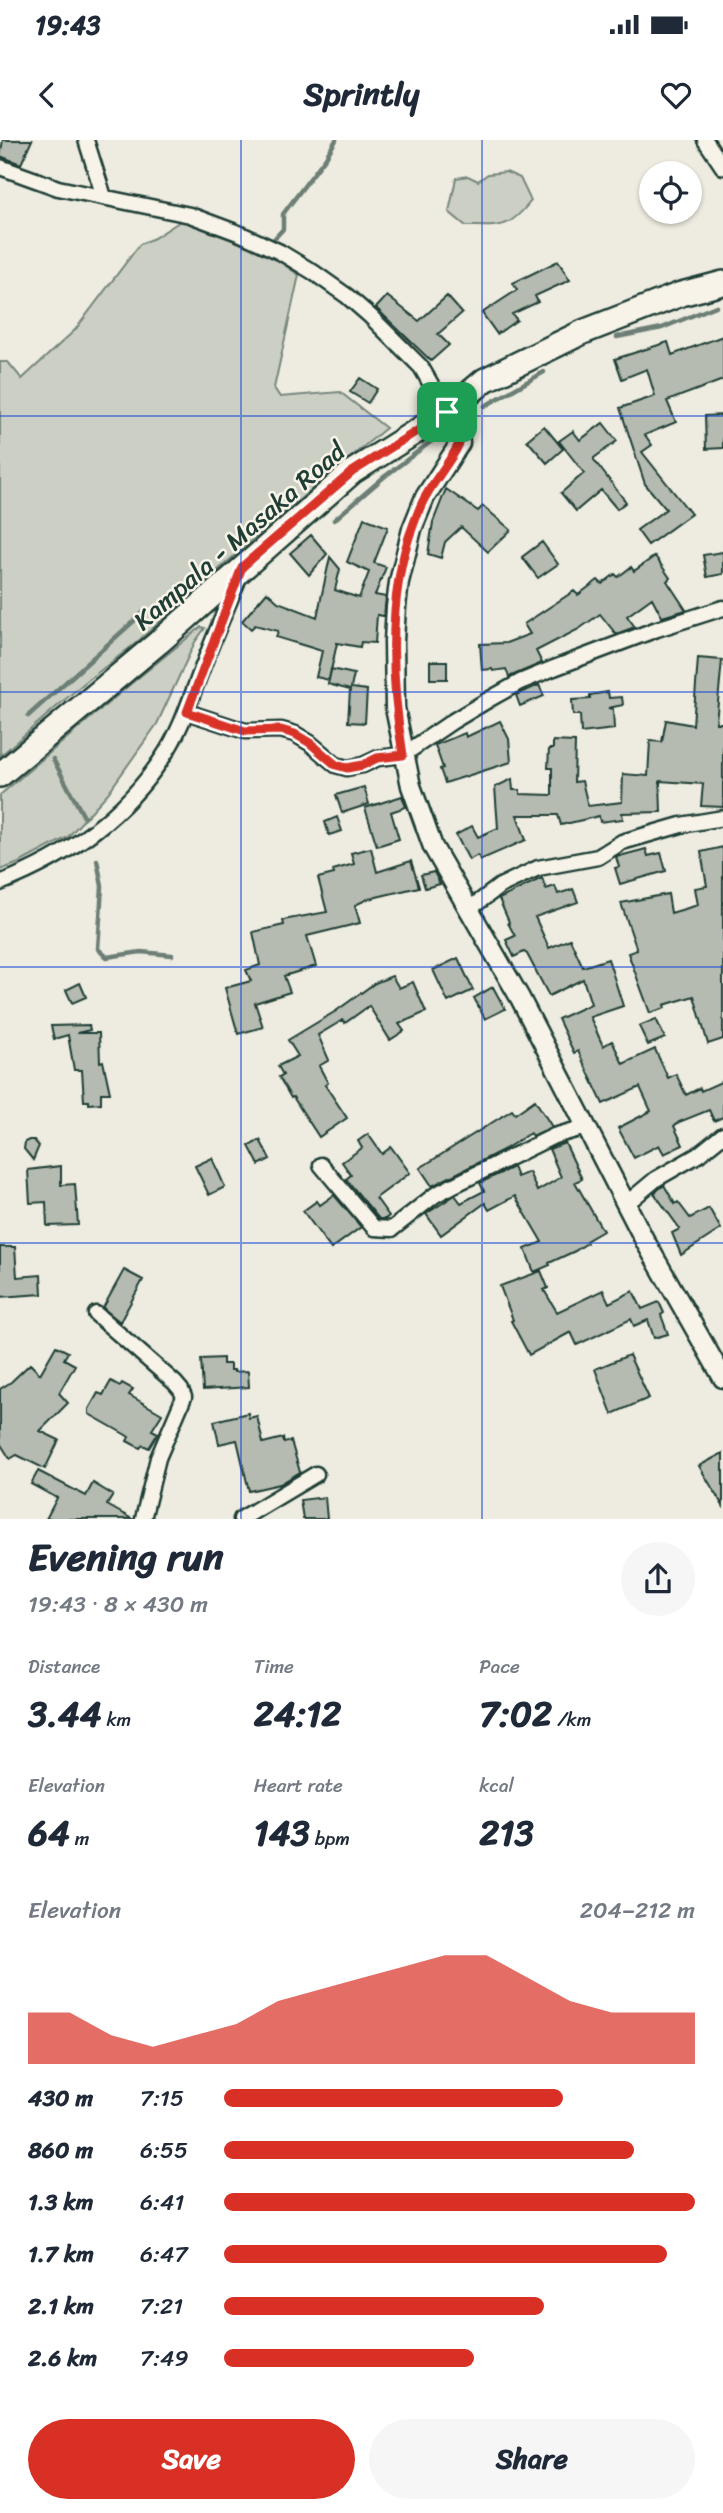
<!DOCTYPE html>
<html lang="en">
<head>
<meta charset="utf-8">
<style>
  :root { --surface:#fff; --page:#f6f6f7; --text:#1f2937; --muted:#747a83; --accent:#d93025 }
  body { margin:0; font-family:Sriracha,sans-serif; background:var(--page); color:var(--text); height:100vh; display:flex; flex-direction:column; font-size:26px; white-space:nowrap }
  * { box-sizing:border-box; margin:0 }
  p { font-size:23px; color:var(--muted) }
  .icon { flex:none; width:38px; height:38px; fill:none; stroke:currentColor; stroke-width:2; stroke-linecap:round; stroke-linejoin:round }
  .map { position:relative; height:1379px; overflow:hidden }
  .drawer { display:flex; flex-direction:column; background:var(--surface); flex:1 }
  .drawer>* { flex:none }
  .buttons { position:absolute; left:639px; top:21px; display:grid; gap:14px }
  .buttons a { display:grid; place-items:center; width:63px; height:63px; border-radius:50%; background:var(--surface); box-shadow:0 2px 5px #0004; font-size:35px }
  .pin { position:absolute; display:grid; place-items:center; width:60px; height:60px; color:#fff; margin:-30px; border-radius:14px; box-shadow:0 4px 10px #0006 }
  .round { display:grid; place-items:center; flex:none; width:74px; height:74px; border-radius:37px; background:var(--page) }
  .head { display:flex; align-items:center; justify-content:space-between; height:119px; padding:0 28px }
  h1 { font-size:38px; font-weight:700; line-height:52px }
  .stats { display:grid; grid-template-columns:repeat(3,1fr); gap:10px; height:119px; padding:7px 28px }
  .stats div { display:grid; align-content:center }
  .stats b { font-size:35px; font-weight:700 }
  .stats small { font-size:19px; font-weight:400 }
  .stats p { font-size:19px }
  .chart { height:196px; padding:14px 28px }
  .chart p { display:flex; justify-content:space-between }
  .chart svg { width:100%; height:126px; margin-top:7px; fill:var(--accent); opacity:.7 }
  .button { display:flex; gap:14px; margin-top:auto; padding:14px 28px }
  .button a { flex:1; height:80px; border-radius:42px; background:var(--accent); color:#fff; font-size:28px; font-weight:700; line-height:80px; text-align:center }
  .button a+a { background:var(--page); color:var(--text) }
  ul { padding:0 28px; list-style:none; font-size:23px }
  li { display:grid; grid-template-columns:112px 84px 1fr; align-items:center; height:52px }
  li i { height:18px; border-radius:9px; background:var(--accent) }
  .status { display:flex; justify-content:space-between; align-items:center; height:49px; padding:0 35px; background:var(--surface); direction:ltr }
  .status svg { height:19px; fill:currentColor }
  header { display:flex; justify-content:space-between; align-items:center; height:91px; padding:0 28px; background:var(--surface); font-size:32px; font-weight:700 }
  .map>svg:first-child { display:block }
</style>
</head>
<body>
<div class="status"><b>19:43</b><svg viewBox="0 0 49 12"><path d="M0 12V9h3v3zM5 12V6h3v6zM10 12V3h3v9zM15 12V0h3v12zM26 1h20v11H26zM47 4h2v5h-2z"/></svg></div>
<header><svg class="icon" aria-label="back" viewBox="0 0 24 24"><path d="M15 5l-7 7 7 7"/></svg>Sprintly<svg class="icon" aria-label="heart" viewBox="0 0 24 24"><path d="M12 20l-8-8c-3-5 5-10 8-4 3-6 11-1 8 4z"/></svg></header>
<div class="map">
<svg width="723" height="1379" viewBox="0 0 723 1379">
  <rect width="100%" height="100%" fill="#eeece1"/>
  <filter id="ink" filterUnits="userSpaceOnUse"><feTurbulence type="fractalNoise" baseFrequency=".0143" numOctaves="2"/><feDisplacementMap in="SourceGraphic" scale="14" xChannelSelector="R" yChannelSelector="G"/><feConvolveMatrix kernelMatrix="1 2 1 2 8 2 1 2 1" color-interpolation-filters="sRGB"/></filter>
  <g filter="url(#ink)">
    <path fill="#cccfc4" stroke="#76867c" stroke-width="2" d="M506 32 520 38 531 61C508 90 501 86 466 86L449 72 456 38 468 36 478 41 488 34Z
      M182 80 270 115 299 135 274 248 280 257 340 252 386 288 269 385 136 503 83 544 0 616V222H8L22 239 75 190 140 104 154 98Z
      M201 487 205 488 195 502 157 584 108 653 68 697 19 723 0 730V655L133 542Z"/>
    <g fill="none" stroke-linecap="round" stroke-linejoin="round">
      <path stroke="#6c7e74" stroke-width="4.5" d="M274 99 283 89V74L326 17 336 0
        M617 197 662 188 716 166
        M485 266 544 232
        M334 380 384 337 453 285
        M28 576 145 471
        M53 619 84 677
        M97 720 102 746 98 809 107 817 141 812 172 815"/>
    </g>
    <path fill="#b5bbb0" stroke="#1f3d34" stroke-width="2" d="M3 0H32L21 24 0 16Z
      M558 121 570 140 535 156 538 162 512 174 517 180 497 194 482 173 517 150 513 143Z
      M387 156 419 181 447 156 462 173 438 194 449 205 431 221 376 168Z
      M723 196V240L667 261 676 282 645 295 652 305 642 312 691 374 648 405 637 390 666 369 645 344 620 268 655 256 647 229 622 239 615 219 668 202 672 215Z
      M360 238 377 249 368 263 350 252Z
      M723 275V308L706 309 705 276Z
      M603 283 617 301 594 318V320L626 362 617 369 601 350 576 371 561 353 584 333 559 301 573 291 580 300Z
      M544 286 563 309 547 323 527 300Z
      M446 349 478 371 483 366 511 390 488 412 461 387 445 402 441 418 428 414 433 382Z
      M364 378 388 387 374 423 386 427 375 455 386 457 384 476 377 475 375 503 361 502 360 507 337 503 329 540 316 537 322 511 276 497 278 491 255 485 251 489 242 481 267 452 278 462 317 477 330 417 340 429 335 450 359 458 369 432 347 422Z
      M311 395 327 414 309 435 290 413Z
      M542 402 558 424 538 438 522 417Z
      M723 412V434L707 437 703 415Z
      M655 416 670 438 667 441 686 470 662 477 652 458 627 476 635 487 616 494 600 474 579 489 536 511 542 523 509 537 506 529 493 531 492 529 482 530 480 504 506 503 530 494 524 484 574 451 578 455 598 440 602 444 615 434 618 437 631 427 634 431Z
      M698 518 722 520 716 583H723V667L701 666 703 644 660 641 661 672 622 673 623 679 600 682 599 676 561 685 558 675H517L526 700 480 720 478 715 469 720 456 695 472 686 478 697 498 688 495 647 512 639 513 650H520V654L552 655V628H548L549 609H553V601L575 602 574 642 582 641 588 666 622 662 623 634 648 636 650 601 662 602 666 580 693 585Z
      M430 521H447V539H430Z
      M331 529 354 534 351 548 367 550 365 583 348 582 350 550 328 544Z
      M539 545 544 556 520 566 516 555Z
      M608 552 609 558 622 557 623 565 608 568 613 569 614 589 581 593 580 575H573L572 560 590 559V555Z
      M500 581 509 599 511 622 445 643 440 629 443 628 435 605 465 593 466 597Z
      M364 647 369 664 342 673 336 655Z
      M402 656 406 667 391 672 399 699 377 706 365 668Z
      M337 677 342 691 329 695 325 682Z
      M723 707V899L708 904 694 856 664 865 665 868 650 873 628 813 637 810 621 763 668 754 671 773 698 765 695 748 707 746 701 712Z
      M371 708 377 732 411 721 419 747 368 759 355 765 360 783 307 796 316 826 284 836 290 852 255 863 263 887 238 894 225 848 251 841 246 830 260 825 253 792 284 785 283 780 327 772 318 738 334 734 333 730 354 724 351 713Z
      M646 709 648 716 661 713 666 731 620 744 615 728 619 727 616 717Z
      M434 732 440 744 425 748 421 735Z
      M542 738 546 749 555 746 558 754 573 749 578 762 535 777 549 808 570 799 583 827 608 819 610 825 623 866 590 877 603 906 612 901 623 924 655 909 668 938 676 934 686 955 700 948 701 951 723 941V977L714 981 709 970 679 982 674 986 683 1005 664 1014 659 1005 634 1018 618 988 651 971 640 947 603 964 578 911 574 913 558 879 591 864 583 839 549 856 527 814 524 812 514 817 506 800 515 796 508 783 509 782 499 759Z
      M458 818 473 850 448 862 433 830Z
      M392 836 399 848 413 842 426 872 399 884 404 891 390 900 369 866 345 883 343 880 318 895 329 920 319 926 328 943 325 945 347 978 319 997 293 957 291 958 279 937 283 935 278 926 298 916 288 900 336 871 375 843Z
      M80 843 86 857 72 863 66 850Z
      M493 847 505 869 485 879 474 858Z
      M656 879 665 898 648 905 639 886Z
      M89 885 90 890 77 893H99L100 922 103 921 110 953H101V963L89 964V961H84L82 930H74L68 895 54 899 51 886Z
      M535 960 552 987 532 996 530 993 505 1009 432 1046 420 1028 512 970 515 974Z
      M368 994 382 1014 391 1007 410 1033 376 1058 389 1076 385 1079H379L346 1039 351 1035 342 1022 362 1008 358 1001Z
      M29 1000H34L39 1006 33 1020 24 1009 25 1002Z
      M260 1000 270 1019 259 1025 249 1006Z
      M565 1003 582 1039 575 1042 603 1091 586 1101 587 1103 575 1111 549 1123 550 1125 534 1132 525 1109 542 1102 515 1056 489 1070 485 1063 441 1095 426 1074 455 1055 461 1063 484 1051 480 1043 513 1027 517 1037 529 1032 537 1051 561 1037 549 1009Z
      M212 1018 225 1047 209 1055 195 1026Z
      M61 1026V1045L75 1044 78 1085 47 1086 46 1062 30 1063 28 1030Z
      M664 1045 675 1064 678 1062 690 1078 709 1068 721 1089 681 1115 672 1093 680 1089 654 1053Z
      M334 1055 361 1087 331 1109 303 1071 317 1061 320 1065Z
      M0 1107H15L17 1137 41 1135 42 1154 0 1157Z
      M124 1130 143 1140 120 1182 103 1168Z
      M541 1131 548 1148 544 1150 557 1172 603 1150 609 1163 633 1151 642 1169 659 1162 664 1173 661 1175 668 1194 654 1198 648 1180 634 1186 631 1179 577 1205 571 1192 529 1215 511 1181 513 1180 500 1146Z
      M56 1206 68 1212 64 1219 75 1225 59 1253 68 1263 40 1291 59 1300 45 1329 17 1315 10 1319 0 1303V1249L11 1242 30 1224 40 1234Z
      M629 1215 649 1258 612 1274 595 1229Z
      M223 1218V1224H230V1230H234V1232L248 1231 249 1247 203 1250 201 1219Z
      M111 1241 120 1246 122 1243 133 1249 129 1255 162 1274 152 1290 158 1293 149 1308 143 1305 140 1308 127 1301 129 1297 126 1295 89 1274V1269L98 1253 103 1255Z
      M248 1273 249 1278 257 1276 263 1303 283 1298 284 1303 291 1301 300 1332 280 1344 249 1351 237 1300 219 1304 214 1281Z
      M723 1313V1366L699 1326Z
      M38 1331 86 1356 93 1343 113 1355 107 1365 132 1379H46L57 1358 31 1344Z
      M325 1357 327 1379H303L300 1360Z"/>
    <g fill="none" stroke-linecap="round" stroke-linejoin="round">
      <g stroke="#1f3d34" stroke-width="19">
        <path id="minor" d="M86 0 104 57
          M705 0 723 27
          M0 27 58 48 190 75 241 94 280 112 313 132 347 156 370 176 421 227 447 272
          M187 572 245 591 281 590 295 594 310 603 336 625 347 628 363 625 378 618 403 615 453 581 488 560 520 542 554 528 657 489 723 468
          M0 743C67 717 123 678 163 617 180 592 189 563 200 534 212 501 227 468 240 435
          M468 770 500 746 538 728 598 717 622 702 681 685 723 678
          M321 1025 374 1088 392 1089 435 1055 452 1046 554 996 586 987
          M626 1064 656 1039 698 1015 723 995
          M96 1174 175 1243 181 1250 184 1257 158 1318 143 1379
          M241 1379 316 1334"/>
      </g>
      <g stroke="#1f3d34" stroke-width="23">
        <path id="tertiary" d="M447 272 458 285 460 303 425 357 412 389 399 442 396 467 394 501 395 568 411 646 433 707 520 858 645 1101 723 1238"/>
      </g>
      <g stroke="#1f3d34" stroke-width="28">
        <path id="primary" d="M0 635 159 502 352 332 447 272 485 240 583 192 681 154 723 143"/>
      </g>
      <use href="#minor" stroke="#f7f3e8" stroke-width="14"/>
      <use href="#tertiary" stroke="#f7f3e8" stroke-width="18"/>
      <use href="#primary" stroke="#f7f3e8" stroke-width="23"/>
    </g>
  </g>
  <g fill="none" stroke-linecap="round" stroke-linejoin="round" filter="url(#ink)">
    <g stroke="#fff" stroke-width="14">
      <path id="route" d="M447 272C454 280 462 287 460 300 459 310 433 342 427 354 421 363 418 373 414 383 386 455 391 541 403 615L377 618 363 625 347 628 336 625 310 603 295 594 281 590 245 591 187 572 242 427 352 332Z"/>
    </g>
    <use href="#route" stroke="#d93025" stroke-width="9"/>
  </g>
  <path fill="none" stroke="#1d4ed8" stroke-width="2" stroke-opacity="0.55" d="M241 0V1379M482 0V1379M0 276H723M0 552H723M0 827H723M0 1103H723"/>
  <g text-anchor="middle" stroke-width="5" stroke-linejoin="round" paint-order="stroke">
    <g font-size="26" fill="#1f3d34" stroke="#f7f3e8">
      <text transform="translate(239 396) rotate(-41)" y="9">Kampala - Masaka Road</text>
    </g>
  </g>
</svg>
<div class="buttons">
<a><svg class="icon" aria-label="locate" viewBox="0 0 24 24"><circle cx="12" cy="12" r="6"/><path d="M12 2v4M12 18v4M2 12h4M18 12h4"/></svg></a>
</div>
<div class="pin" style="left:447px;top:272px;background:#1e9e55"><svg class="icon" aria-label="arrive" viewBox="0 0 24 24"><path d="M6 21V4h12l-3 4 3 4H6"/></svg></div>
</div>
<section class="drawer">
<div class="head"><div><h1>Evening run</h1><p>19:43 · 8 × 430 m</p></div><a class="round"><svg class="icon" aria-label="share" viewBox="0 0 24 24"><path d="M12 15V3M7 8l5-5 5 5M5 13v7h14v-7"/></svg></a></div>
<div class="stats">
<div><p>Distance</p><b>3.44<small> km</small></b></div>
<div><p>Time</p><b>24:12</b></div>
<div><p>Pace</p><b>7:02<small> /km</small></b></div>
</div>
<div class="stats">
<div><p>Elevation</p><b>64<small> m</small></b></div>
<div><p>Heart rate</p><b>143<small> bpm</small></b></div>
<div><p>kcal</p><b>213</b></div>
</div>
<div class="chart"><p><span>Elevation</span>204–212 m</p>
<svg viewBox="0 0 160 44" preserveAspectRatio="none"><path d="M0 44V26L10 26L20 34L30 38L40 34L50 30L60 22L70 18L80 14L90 10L100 6L110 6L120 14L130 22L140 26L150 26L160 26V44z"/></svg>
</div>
<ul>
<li><b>430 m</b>7:15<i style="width:72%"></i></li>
<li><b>860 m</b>6:55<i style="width:87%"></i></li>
<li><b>1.3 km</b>6:41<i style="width:100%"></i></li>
<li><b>1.7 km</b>6:47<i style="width:94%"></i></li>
<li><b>2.1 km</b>7:21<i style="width:68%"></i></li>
<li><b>2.6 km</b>7:49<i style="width:53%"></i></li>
</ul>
<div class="button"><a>Save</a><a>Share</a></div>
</section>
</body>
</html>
